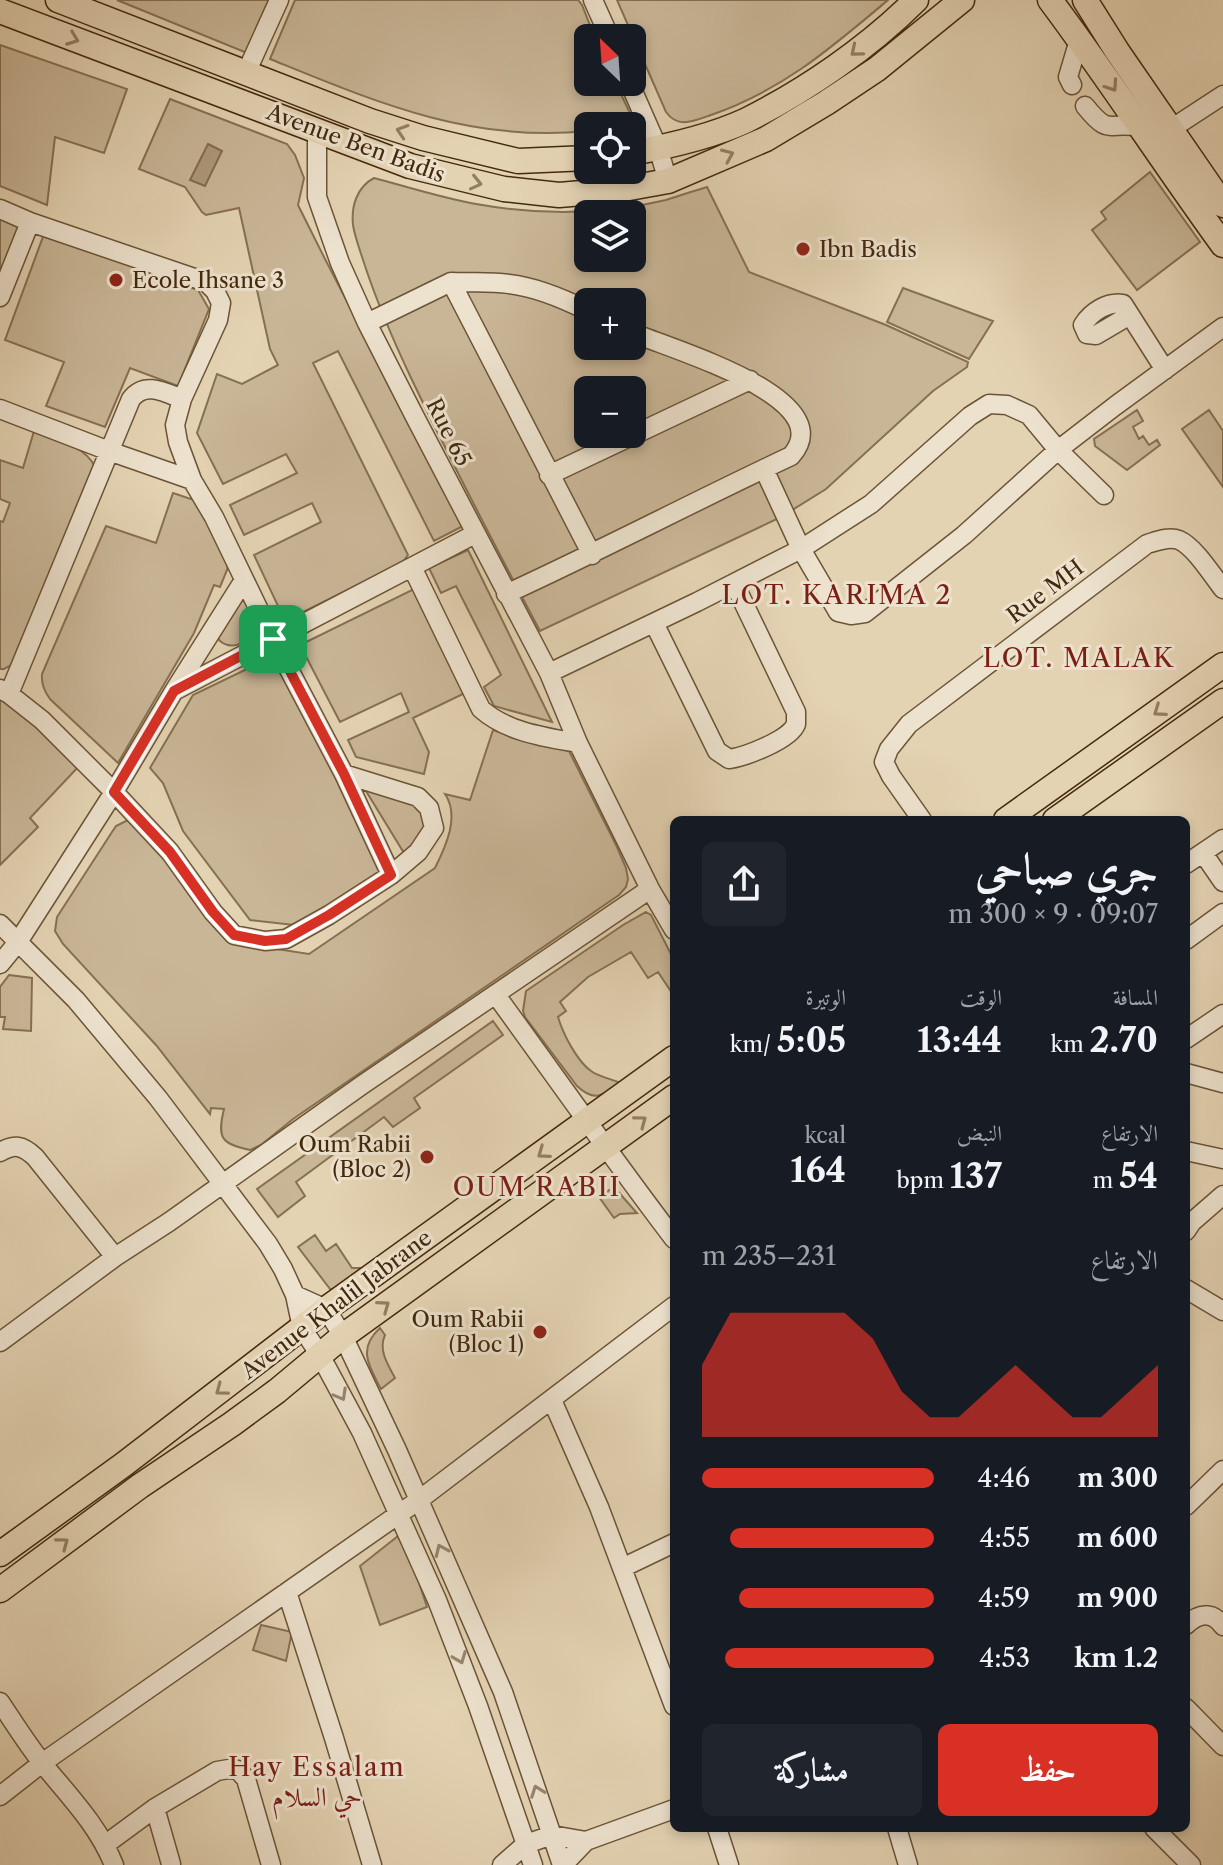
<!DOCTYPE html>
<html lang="ar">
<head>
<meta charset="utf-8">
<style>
  :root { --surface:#171b24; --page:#20242c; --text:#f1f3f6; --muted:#9ea1a6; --accent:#d93025 }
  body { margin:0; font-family:"Libre Caslon Text",Amiri,serif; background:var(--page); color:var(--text); direction:rtl; height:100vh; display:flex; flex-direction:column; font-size:30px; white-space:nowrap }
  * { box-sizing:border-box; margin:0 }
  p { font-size:26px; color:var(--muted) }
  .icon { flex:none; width:44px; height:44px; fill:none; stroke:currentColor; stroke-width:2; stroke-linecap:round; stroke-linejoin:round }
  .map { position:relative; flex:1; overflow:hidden; direction:ltr }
  .sheet { position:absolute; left:670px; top:816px; width:520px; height:1016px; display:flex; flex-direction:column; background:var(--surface); border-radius:12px; box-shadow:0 4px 12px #0003; direction:rtl }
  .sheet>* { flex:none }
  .needle { width:52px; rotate:335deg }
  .tools { position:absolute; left:574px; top:24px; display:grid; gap:16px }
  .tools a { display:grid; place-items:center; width:72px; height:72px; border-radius:12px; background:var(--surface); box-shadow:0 4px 12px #0003; font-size:40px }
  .pin { position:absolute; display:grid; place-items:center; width:68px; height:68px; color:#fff; margin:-34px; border-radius:16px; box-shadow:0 4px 12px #0006 }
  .round { display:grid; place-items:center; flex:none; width:84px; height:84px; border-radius:12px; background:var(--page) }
  .summary { display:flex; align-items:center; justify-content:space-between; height:136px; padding:0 32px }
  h1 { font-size:44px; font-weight:700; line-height:60px }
  .metrics { display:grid; grid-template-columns:repeat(3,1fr); gap:12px; height:136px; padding:8px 32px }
  .metrics div { display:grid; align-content:center }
  .metrics b { font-size:34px; font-weight:700 }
  .metrics small { font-size:22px; font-weight:400 }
  .metrics p { font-size:22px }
  .chart { height:224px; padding:16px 32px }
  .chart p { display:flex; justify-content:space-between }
  .chart svg { width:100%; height:144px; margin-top:8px; fill:var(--accent); opacity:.7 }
  .primary-button { display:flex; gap:16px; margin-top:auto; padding:16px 32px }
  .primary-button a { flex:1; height:92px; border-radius:12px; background:var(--accent); color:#fff; font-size:32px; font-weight:700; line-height:92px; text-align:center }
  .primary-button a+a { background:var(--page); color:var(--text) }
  ul { padding:0 32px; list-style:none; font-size:26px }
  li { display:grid; grid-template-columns:128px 96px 1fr; align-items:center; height:60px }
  li i { height:20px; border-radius:10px; background:var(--accent) }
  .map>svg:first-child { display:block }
</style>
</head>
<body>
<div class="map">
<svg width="1223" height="1865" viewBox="0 0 1223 1865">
  <rect width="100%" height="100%" fill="#e4d3b3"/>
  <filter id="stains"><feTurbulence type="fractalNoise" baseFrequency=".0025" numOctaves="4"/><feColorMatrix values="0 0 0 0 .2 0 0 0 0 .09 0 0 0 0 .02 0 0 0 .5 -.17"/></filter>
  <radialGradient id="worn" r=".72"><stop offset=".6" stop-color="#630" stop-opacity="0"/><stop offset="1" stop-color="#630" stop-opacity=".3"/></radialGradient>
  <path fill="#c9b697" stroke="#867052" stroke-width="2" fill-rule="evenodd" d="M117 0H269L247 53Z
    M295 0H578L582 5 595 38H588V82H615L630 113 628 123 624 126H588V131C470 143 376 102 270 59Z
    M617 0H888C831 48 783 90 711 115 694 121 678 129 666 112Z
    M0 45 127 89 104 153 55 137 47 205 0 186Z
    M170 99 287 144 295 155 304 178 298 205 324 257 463 526 434 541 338 351 313 363 408 555 402 563 285 621 254 555 321 522 312 503 244 535 230 505 297 473 286 454 223 484 197 433 217 374 242 384 278 365 270 349 239 208 206 215 202 212 185 187 139 169Z
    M1150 172 1200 242 1137 290 1092 230 1106 219 1101 212Z
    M374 178C408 187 442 198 476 204 538 215 604 215 666 200 679 196 693 191 707 187L749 272 886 325 968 362 967 367 933 391 826 489 781 517 540 631C496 548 453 465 412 380 394 342 378 305 365 266 361 253 355 238 353 225 351 206 357 187 374 178ZM588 214H632V258H588ZM588 302H632V346H588ZM588 390H632V434H588Z
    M0 212 19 226 0 274Z
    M44 234 198 290 209 309 178 386 130 368 105 427 46 406 64 362 5 340Z
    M903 288 993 321 969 359 887 322Z
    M1137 410 1143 421 1133 427 1139 439 1143 436 1149 445 1157 440 1160 445 1127 470 1095 446 1094 439Z
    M1209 410 1223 431V487L1182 429Z
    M34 431C55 439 85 445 95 467L11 665 4 669H0V521L3 522 10 503 0 499V460L23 468Z
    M173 493 197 501 229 560 227 570 220 587 214 585 194 633 118 763 50 699C44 691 41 684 42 674L106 526 156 543Z
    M468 550 552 722 494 706 484 687 501 675 456 586 441 593 429 568Z
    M414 589 465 693 413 718 429 752 424 774 356 757 348 740 409 712 401 693 340 722 300 645Z
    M245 593 263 632C248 640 232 653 219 640L218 635Z
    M272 657 304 712 382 872 319 912 294 925 250 920 183 831 163 783 150 768 193 695Z
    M0 696 5 698 80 765 30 818 38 827 0 865Z
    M493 730 537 745 569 751 617 847 626 868 628 879 626 887 619 895 293 1119 261 1145 250 1150C221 1144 217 1138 224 1109L211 1108 210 1114 156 1045 63 944 55 931 57 917 112 832 116 826 128 820 245 944 309 954 435 868C446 846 460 816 445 794L470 800Z
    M371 789 414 802 424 812 426 828 416 845 404 853 366 791Z
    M646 912 651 915 674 960V996L658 972 648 978 631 952 588 977 560 1002 566 1011 558 1017C563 1034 577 1061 591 1071 599 1077 612 1079 621 1083 603 1095 595 1103 577 1086L525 1017 523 1011 526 991 623 925Z
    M9 975 32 978 31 1031 3 1029 5 1017H0V987Z
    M493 1021 503 1035 414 1098 420 1108 393 1127 384 1117 296 1182 305 1196 278 1217 257 1189Z
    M614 1187 637 1213 620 1214 614 1218 599 1197Z
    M315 1235 326 1251 336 1244 352 1268H373L335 1291 330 1289 298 1247Z
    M380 1328 385 1335C378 1350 388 1365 395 1378L381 1389C369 1366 357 1349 380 1328Z
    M398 1536 414 1567 427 1607 380 1625 360 1566Z
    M261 1625 292 1632 286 1661 253 1650Z"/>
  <path fill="#ad997b" stroke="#836c4f" stroke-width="2" d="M208 144 222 151 205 186 190 180Z"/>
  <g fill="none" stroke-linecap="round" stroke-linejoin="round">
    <g stroke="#6b5437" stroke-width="21">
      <path id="minor" d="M593 0 610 38
        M246 73 279 0
        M629 82 658 148 668 181
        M1072 85 1068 77 1079 40
        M1085 106C1110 137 1107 121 1140 127
        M1171 129 1223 95
        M317 131V197L340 263 367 323 415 417 549 673 578 743 650 889 674 930
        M0 209 30 222 206 282 215 291 221 303 218 320 182 399 175 425 178 442 192 480
        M451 282C470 283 490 281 509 284 536 287 564 299 588 311
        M0 297 30 222
        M1130 315 1096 335 1087 334 1083 325C1091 312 1108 301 1123 304L1165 370
        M367 323 451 282 592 555
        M0 409 109 451 192 480 214 517 273 639 344 774 391 875
        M764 469 801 549 838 612 851 615 865 613 964 535 1058 450 1115 406 1223 327
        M549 475 750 380
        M412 567 481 709C507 732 544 737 578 743
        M506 594C602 550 695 501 791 456 844 397 665 348 632 332
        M654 623 717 751 729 759C744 757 790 740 796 724 796 724 796 712 796 712L734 583
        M549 673 697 602 801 549 871 504 970 416 989 404 1007 405 1029 415 1058 450 1104 495
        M0 689 9 694 42 720 114 792 170 852 213 912 234 935 265 941 286 939 329 915 391 875 418 852 434 828 429 808 418 797 344 774
        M176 690 475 534
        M9 694 131 399C145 381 164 392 182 399
        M922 820 891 776 884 762 889 749 909 724 1147 544C1157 541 1169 536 1179 540 1195 547 1212 575 1223 589
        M1203 853 1223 882
        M1186 864 1223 839
        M0 924 76 1000 158 1098 268 1244 283 1269 295 1295 302 1328 320 1355 362 1433 437 1600 478 1706 533 1865
        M1186 940 1223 913
        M0 964 18 942 114 792 174 691 244 580
        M496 995C555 1076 613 1159 674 1239
        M1186 1039 1223 1014
        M1186 1073 1223 1083
        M1186 1151 1223 1159
        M0 1152C15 1144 22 1145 35 1157L115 1257
        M1186 1231 1192 1222 1223 1195
        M1186 1289 1223 1311
        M295 1295 326 1309 343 1336 397 1450 503 1692 562 1865
        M0 1342 115 1257 169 1222 362 1085 650 889
        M552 1400 599 1507 674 1706
        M1186 1506 1223 1470
        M622 1568 674 1543
        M287 1592 334 1738 372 1865
        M1186 1625C1199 1613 1212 1611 1223 1626
        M0 1702C14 1723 27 1744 43 1764 69 1796 98 1825 114 1865
        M1186 1708 1223 1746
        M0 1796 42 1763 419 1500 674 1306
        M155 1808 171 1864
        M717 1828 729 1865
        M897 1828 908 1865
        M1154 1828 1191 1865
        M106 1844 155 1808 217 1771 229 1769 238 1770 246 1779 271 1865
        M502 1865 526 1844 552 1835 586 1841
        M563 1865 586 1841 674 1809"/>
    </g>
    <g stroke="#43290e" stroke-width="27">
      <path id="major" d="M58 0 370 121 423 138 518 161 588 158
        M1050 0C1110 80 1164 164 1223 245
        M1085 0 1117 51 1223 205
        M0 11 410 166 504 189 559 195 618 190 668 181 766 139 826 103 877 69 962 0
        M632 153C670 146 710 137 745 121 805 91 868 48 916 0
        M1006 820 1223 665
        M1055 820 1223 701
        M0 1554 123 1465 326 1309 674 1058
        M0 1590 140 1486 232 1424 277 1391 343 1336 674 1097"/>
    </g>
    <use href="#minor" stroke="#ede2ce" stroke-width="18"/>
    <use href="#major" stroke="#e4d3b3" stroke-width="24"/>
  </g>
  <defs><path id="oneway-chevron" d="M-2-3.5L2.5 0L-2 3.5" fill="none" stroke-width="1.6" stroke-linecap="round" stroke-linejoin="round" transform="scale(2)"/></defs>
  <g stroke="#947e60">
    <use href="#oneway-chevron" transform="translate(73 39) rotate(21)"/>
    <use href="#oneway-chevron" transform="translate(856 51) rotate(140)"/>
    <use href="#oneway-chevron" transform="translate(1112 86) rotate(56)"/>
    <use href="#oneway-chevron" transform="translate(402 131) rotate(-162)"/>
    <use href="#oneway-chevron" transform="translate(728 155) rotate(-23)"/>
    <use href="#oneway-chevron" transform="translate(476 183) rotate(13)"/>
    <use href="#oneway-chevron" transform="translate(1159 711) rotate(145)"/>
    <use href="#oneway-chevron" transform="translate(641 1121) rotate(-37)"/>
    <use href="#oneway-chevron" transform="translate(543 1153) rotate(144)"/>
    <use href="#oneway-chevron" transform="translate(384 1306) rotate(-36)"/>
    <use href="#oneway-chevron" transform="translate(221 1390) rotate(143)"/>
    <use href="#oneway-chevron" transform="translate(63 1543) rotate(-37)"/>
  </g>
  <g stroke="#98866e">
    <use href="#oneway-chevron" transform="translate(341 1395) rotate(61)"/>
    <use href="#oneway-chevron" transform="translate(441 1550) rotate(-114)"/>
    <use href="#oneway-chevron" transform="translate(460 1658) rotate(69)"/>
    <use href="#oneway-chevron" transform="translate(537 1791) rotate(-110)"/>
  </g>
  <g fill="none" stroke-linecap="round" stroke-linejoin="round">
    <g stroke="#fff" stroke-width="16">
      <path id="route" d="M273 639 344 774 391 875 329 915 286 939 265 941 234 935 213 912 170 852 114 792 174 691Z"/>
    </g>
    <use href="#route" stroke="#d93025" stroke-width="10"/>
  </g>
  <g fill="#8f2418" stroke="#ede2ce" stroke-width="3">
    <circle cx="803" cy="249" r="8"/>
    <circle cx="116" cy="280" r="8"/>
    <circle cx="427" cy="1157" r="8"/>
    <circle cx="540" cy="1332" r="8"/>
  </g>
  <g text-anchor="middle" stroke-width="6" stroke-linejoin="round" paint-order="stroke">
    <g font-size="22" fill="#43290e" stroke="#ede2ce">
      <text transform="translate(356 143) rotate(20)" y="8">Avenue Ben Badis</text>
      <text transform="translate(449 432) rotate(63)" y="8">Rue 65</text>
      <text transform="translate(1045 591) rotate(-37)" y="8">Rue MH</text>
      <text transform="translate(336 1304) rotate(-37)" y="8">Avenue Khalil Jabrane</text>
    </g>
    <g font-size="22" fill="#43290e" stroke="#ede2ce" text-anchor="start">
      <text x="819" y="257">Ibn Badis</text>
      <text x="132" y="288">Ecole Ihsane 3</text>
      <text x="411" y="1152" text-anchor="end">Oum Rabii<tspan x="411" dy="25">(Bloc 2)</tspan></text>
      <text x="524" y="1327" text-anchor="end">Oum Rabii<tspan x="524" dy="25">(Bloc 1)</tspan></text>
    </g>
    <g font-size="26" letter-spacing="2" fill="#7a1f14" stroke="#ede2ce">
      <text x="837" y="604">LOT. KARIMA 2</text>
      <text x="1079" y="667">LOT. MALAK</text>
      <text x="537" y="1196">OUM RABII</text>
      <text x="317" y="1776">Hay Essalam<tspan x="317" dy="30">حي السلام</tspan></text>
    </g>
  </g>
  <rect width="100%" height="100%" filter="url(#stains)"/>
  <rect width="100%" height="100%" fill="url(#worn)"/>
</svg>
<div class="tools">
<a><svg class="needle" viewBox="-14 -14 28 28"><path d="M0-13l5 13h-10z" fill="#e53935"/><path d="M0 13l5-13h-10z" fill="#9ea1a6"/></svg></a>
<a><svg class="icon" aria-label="locate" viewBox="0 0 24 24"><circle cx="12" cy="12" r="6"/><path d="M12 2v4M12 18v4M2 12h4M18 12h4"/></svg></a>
<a><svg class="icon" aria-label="layers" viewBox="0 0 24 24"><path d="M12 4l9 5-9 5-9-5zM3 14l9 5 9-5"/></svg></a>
<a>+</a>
<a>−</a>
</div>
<div class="pin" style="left:273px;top:639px;background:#1e9e55"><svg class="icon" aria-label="arrive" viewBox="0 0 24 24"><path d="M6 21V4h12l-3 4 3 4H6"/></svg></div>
<section class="sheet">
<div class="summary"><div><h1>جري صباحي</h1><p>09:07 · 9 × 300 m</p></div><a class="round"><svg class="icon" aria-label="share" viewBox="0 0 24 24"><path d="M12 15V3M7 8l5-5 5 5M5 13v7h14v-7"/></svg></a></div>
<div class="metrics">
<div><p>المسافة</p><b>2.70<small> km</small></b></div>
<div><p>الوقت</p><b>13:44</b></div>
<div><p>الوتيرة</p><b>5:05<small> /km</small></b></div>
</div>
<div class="metrics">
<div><p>الارتفاع</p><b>54<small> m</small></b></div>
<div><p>النبض</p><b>137<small> bpm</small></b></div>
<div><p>kcal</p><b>164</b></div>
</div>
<div class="chart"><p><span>الارتفاع</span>231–235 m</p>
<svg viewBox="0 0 160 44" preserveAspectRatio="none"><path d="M0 44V22L10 6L20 6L30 6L40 6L50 6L60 14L70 30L80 38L90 38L100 30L110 22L120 30L130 38L140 38L150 30L160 22V44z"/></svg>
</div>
<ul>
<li><b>300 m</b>4:46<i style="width:100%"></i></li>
<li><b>600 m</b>4:55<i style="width:88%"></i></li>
<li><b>900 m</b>4:59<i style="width:84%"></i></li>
<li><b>1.2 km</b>4:53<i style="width:90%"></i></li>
</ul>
<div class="primary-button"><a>حفظ</a><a>مشاركة</a></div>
</section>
</div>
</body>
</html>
